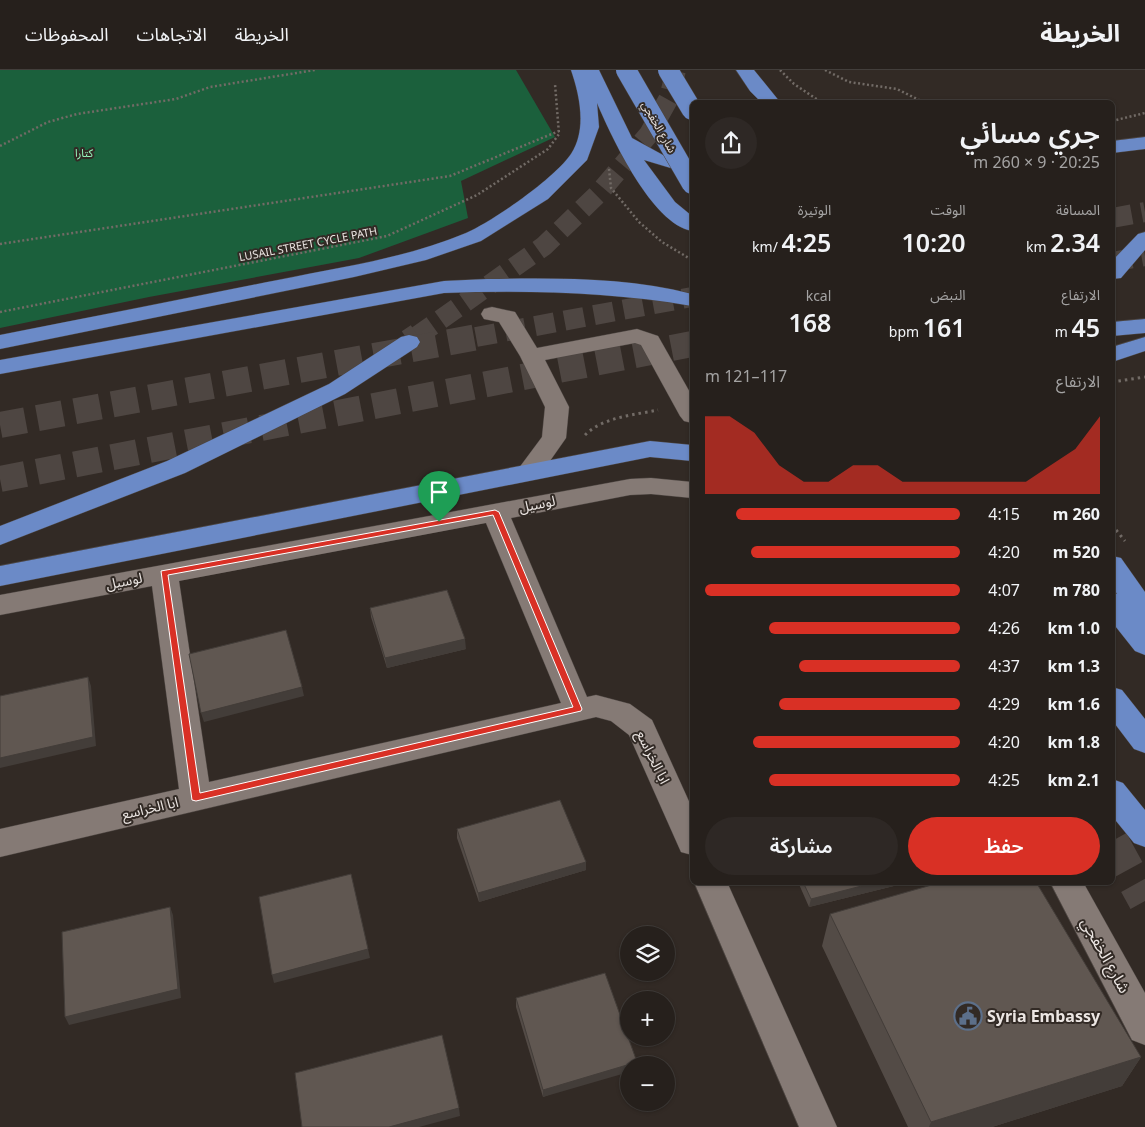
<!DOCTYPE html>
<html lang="ar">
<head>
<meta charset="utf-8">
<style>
  :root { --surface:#26201c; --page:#2e2825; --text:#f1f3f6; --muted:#a4a3a3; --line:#423e3b; --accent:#d93025 }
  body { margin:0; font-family:"Noto Sans","Noto Sans Arabic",sans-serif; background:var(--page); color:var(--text); direction:rtl; height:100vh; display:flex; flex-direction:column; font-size:19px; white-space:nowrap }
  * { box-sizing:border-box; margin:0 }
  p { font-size:16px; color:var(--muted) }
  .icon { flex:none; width:28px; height:28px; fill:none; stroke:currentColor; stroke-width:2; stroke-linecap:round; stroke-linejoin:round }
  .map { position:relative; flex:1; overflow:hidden; direction:ltr }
  .sheet { position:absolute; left:690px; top:30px; width:425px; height:785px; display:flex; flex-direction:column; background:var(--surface); border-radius:8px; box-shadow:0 1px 4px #0004,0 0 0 1px var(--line); direction:rtl }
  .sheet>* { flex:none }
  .tools { position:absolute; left:620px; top:856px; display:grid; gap:10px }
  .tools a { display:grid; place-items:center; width:55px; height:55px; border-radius:50%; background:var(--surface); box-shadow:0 1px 4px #0004,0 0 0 1px var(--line); font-size:25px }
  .pin { position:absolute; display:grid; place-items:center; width:42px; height:42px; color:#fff; margin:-51px -21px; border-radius:50% 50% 50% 0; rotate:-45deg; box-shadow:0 0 5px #0007 }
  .pin .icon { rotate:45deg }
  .round { display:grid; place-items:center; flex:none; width:52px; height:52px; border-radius:26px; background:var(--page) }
  .headline { display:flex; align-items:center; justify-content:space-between; height:85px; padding:0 15px }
  h1 { font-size:28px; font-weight:600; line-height:38px }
  .stats { display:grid; grid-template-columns:repeat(3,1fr); gap:8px; height:85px; padding:5px 15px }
  .stats div { display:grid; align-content:center }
  .stats b { font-size:25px; font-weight:600 }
  .stats small { font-size:14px; font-weight:400 }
  .stats p { font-size:14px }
  .chart { height:140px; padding:10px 15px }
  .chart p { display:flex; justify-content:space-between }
  .chart svg { width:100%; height:90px; margin-top:5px; fill:var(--accent); opacity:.7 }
  .cta { display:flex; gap:10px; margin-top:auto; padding:10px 15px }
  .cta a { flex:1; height:58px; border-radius:30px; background:var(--accent); color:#fff; font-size:20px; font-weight:600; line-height:58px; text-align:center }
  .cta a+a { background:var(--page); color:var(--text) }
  ul { padding:0 15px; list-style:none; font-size:16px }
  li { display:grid; grid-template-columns:80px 60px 1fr; align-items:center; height:38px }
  li i { height:12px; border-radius:6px; background:var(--accent) }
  header { display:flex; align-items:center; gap:30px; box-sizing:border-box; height:70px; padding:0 25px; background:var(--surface); border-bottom:1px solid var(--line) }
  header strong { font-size:24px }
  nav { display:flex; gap:28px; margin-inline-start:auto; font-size:18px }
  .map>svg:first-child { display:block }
</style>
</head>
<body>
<header>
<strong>الخريطة</strong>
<nav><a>الخريطة</a><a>الاتجاهات</a><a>المحفوظات</a></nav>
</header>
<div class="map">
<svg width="1145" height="1057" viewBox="0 0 1145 1057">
  <rect width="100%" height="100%" fill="#322a25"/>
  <path fill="#1b603c" d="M0 0H516L555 67 461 111 468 148 359 188 149 227 0 258Z"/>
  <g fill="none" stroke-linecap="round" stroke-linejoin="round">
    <path stroke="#4e4642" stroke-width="20" stroke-dasharray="20 10" stroke-linecap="butt" d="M1112 148 1145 142
      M1112 192 1145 186
      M416 267 544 176 599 123 649 64 669 28 676 0
      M476 267 692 227"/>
    <path stroke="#4e4642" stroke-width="26" stroke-dasharray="26 12" stroke-linecap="butt" d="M409 272 418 266
      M0 355 483 266
      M0 409 692 274"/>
    <path stroke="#4e4642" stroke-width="33" stroke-dasharray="33 16" stroke-linecap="butt" d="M1112 771 1145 831"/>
    <g stroke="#4c4541" stroke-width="1">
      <path id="minor" d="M492 237 515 242 537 278 637 259 658 266 692 326V353L684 351 680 346 641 275 635 273 545 290 569 337 566 368 538 408 529 410 520 408 516 402 542 367 545 337 520 286 499 252 484 249 481 244 484 239Z
        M651 408 692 412V428L651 424 630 425 511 448 587 627 596 625 630 634 652 650 692 738V785L681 782 629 665 611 651 596 647 0 787V759L179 719 152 516 0 545V525L630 409ZM486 453 561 633 209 712 179 511Z
        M694 812H727L837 1057H799Z
        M1050 812H1083L1145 923V975L1132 970Z"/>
    </g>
    <g stroke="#4c4541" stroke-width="1">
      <path id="highway" d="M571 0H599L632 68 663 85 692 89V101L674 99 644 90 675 132 692 146V161C652 154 612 68 597 33L599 57 587 90 548 129 481 171 426 190 354 207 0 279V265C93 247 186 228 278 210 341 197 407 188 466 163 492 152 555 108 571 84 587 60 580 26 571 0Z
        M736 0H754L780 32H761L750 21Z
        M1145 67V79L1112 83V71Z
        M1145 162V180L1121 208 1112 209V191L1138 164Z
        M487 209C554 208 626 207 692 224V236C611 222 527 220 444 223L0 304V290L444 211Z
        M1145 249V263L1112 266V252Z
        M409 265 417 267 420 272 417 277 345 324 185 403 0 475V456L167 391 329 314 401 267Z
        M1145 267V281L1112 292V277Z
        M650 371 692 375V391L650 387 0 516V496Z
        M1112 486 1121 488 1145 522V585L1135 581 1112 552V522L1117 524 1112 516Z
        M1112 617 1122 620 1145 649V683L1134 679 1112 650Z
        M1112 709 1123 713 1145 740V777L1134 773 1112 746Z"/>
    </g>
    <path stroke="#726b66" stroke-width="2.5" stroke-dasharray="2 2.5" stroke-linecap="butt" d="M780 0 794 14 821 32
      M825 0 849 12 897 19 923 32
      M1112 51 1145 43
      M0 76 48 52 77 44 176 29 210 17 315 0
      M609 99 611 118 639 152 662 172 692 190
      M0 174 450 106 559 61
      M0 242 387 166 477 125 548 79 559 64 555 14"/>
    <path stroke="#726b66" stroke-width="3" stroke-dasharray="2.5 4" stroke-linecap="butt" d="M1112 312 1145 307
      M585 365C603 347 634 345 658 340
      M1112 455 1125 471"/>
    <use href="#minor" fill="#857a75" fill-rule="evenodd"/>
    <use href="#highway" fill="#6b8ac7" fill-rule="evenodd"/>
    <g stroke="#4c4541" stroke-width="21" stroke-linecap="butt">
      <path id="highway-bridge" d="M626 0 692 114
        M668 0 692 40"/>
    </g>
    <use href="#highway-bridge" stroke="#6b8ac7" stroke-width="20"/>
  </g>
  <path fill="#534b46" d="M370 538 466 579 387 598 371 547Z
    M457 759 586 792V800L479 832 457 768Z
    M798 812H910L809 837Z
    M830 844 1141 987 1122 1016 992 1057H908L822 876Z
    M516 928 637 992V995H629L543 1027 516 937Z"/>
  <path fill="#433d39" d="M465 569 466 579 387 598 385 588Z
    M88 607 91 616 96 676 0 698V688Z
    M302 617 304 626 204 652 201 643Z
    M586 792V800L479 832 478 823Z
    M877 812H910L809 837 811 829Z
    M170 837 173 845 181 928 69 955 65 947Z
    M368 879 370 888 274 913 272 905Z
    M1141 987 1122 1016 992 1057H929L931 1052Z
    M637 992V995H629V1002L543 1027V1020Z
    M459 1038 460 1046 419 1057H389Z"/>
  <path fill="#605751" stroke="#433d39" d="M447 520 465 569 385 588 370 538Z
    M286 560 302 617 201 643 189 584Z
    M88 607 93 667 0 688V626Z
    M560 730 586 792 478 823 457 759Z
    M351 804 368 879 272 905 259 827Z
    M803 812H877L811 829Z
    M942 812H1036L1141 987 931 1052 830 844Z
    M170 837 178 919 65 947 62 862Z
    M605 903 637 992 543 1020 516 928Z
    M442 965 459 1038 389 1057H302L295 1003Z"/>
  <path fill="#d93025" stroke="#fff" fill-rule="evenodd" d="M495 440 499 442 582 639 581 641 196 731 192 730 161 501ZM493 445 573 637 200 723 168 505Z"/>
  <defs>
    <g id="civic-ring" transform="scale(1.4375)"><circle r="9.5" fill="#322a25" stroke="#5c6f8a" stroke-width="1.5"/><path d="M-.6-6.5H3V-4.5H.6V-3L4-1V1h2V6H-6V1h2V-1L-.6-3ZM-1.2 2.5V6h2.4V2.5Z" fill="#5c6f8a"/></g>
  </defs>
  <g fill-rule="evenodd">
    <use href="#civic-ring" x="968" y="946"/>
  </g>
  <g text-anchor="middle" stroke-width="4" stroke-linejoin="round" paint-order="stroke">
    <g font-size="11" fill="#ece6e3" stroke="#322a25">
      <text transform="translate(659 57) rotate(60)" y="4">شارع الخفجي</text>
      <text transform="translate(308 174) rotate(-11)" y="4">LUSAIL STREET CYCLE PATH</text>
    </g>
    <g font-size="11" fill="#99fcc1" stroke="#322a25">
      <text x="84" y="87">كتارا</text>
    </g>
    <g font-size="14" fill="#ece6e3" stroke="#322a25">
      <text transform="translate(537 434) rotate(-11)" y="5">لوسيل</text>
      <text transform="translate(124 511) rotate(-11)" y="5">لوسيل</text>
      <text transform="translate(653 687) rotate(64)" y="5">ابا الخراسع</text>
      <text transform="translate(150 738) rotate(-13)" y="5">ابا الخراسع</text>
    </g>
    <g font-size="16" fill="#ece6e3" stroke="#322a25">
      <text transform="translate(1106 885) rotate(61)" y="6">شارع الخفجي</text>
    </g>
    <g font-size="16" font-weight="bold" fill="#ece6e3" stroke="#322a25" text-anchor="start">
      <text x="987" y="952">Syria Embassy</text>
    </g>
  </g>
</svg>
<div class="tools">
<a><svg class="icon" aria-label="layers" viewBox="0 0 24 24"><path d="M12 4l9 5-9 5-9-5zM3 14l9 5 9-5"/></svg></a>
<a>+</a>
<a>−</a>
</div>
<div class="pin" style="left:439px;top:452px;background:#1e9e55"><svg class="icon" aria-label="arrive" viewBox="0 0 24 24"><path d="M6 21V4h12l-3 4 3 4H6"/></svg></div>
<section class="sheet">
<div class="headline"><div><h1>جري مسائي</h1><p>20:25 · 9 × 260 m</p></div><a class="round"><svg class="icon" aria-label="share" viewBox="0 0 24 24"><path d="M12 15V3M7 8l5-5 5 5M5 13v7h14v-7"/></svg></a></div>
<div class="stats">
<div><p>المسافة</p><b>2.34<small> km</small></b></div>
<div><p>الوقت</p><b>10:20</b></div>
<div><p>الوتيرة</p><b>4:25<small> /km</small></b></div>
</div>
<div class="stats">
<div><p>الارتفاع</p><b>45<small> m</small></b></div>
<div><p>النبض</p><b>161<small> bpm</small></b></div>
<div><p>kcal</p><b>168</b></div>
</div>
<div class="chart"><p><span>الارتفاع</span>117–121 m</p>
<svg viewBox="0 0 160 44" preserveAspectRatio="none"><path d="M0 44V6L10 6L20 14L30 30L40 38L50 38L60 30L70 30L80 38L90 38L100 38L110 38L120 38L130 38L140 30L150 22L160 6V44z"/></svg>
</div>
<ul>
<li><b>260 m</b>4:15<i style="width:88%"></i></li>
<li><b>520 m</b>4:20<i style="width:82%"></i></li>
<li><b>780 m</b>4:07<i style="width:100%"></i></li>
<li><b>1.0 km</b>4:26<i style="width:75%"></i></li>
<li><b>1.3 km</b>4:37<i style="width:63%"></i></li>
<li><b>1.6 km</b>4:29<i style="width:71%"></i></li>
<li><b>1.8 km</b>4:20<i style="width:81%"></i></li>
<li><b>2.1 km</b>4:25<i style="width:75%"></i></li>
</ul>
<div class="cta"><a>حفظ</a><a>مشاركة</a></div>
</section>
</div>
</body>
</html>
